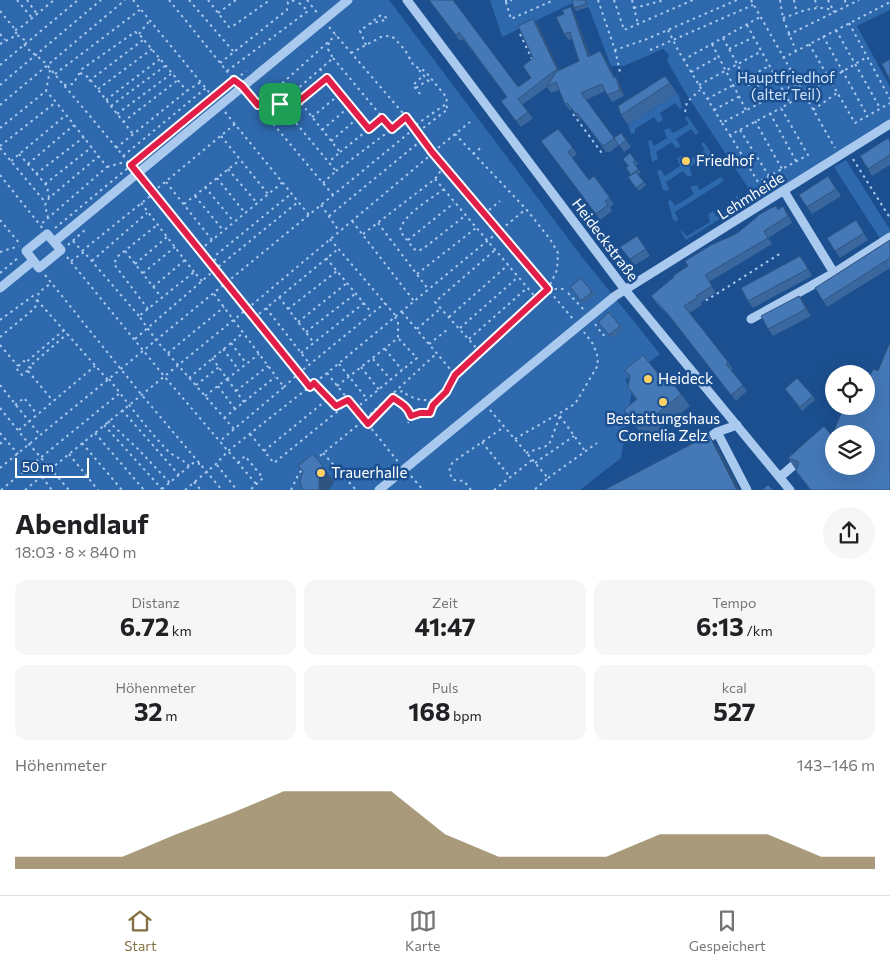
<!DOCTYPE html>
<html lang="de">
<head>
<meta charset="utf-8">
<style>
  :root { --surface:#fff; --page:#f6f6f6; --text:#202124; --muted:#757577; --line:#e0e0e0; --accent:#847042 }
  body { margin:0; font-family:Commissioner,sans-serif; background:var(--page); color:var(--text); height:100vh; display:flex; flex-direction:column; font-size:19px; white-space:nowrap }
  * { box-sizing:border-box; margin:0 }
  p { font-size:16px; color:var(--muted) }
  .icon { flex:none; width:28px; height:28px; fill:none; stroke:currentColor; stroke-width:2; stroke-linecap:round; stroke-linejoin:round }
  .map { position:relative; height:490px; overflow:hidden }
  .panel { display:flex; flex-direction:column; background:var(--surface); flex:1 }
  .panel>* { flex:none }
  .controls { position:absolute; left:825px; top:365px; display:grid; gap:10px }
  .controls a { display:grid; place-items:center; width:50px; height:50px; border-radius:50%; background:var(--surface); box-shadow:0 5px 20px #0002; font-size:25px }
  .scale { position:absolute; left:15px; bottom:12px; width:74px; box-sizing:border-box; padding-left:5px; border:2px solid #fff; border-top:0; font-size:14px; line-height:18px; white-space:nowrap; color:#fff; -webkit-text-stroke:4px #1b4f8f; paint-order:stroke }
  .pin { position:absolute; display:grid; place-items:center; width:42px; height:42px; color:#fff; margin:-21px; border-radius:10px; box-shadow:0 2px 8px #0006 }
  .round { display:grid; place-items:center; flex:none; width:52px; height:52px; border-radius:26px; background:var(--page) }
  .headline { display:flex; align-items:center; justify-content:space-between; height:85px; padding:0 15px }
  h1 { font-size:28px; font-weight:700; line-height:38px }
  .stats { display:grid; grid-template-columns:repeat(3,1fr); gap:8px; height:85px; padding:5px 15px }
  .stats div { display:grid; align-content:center; border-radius:12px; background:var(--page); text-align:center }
  .stats b { font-size:25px; font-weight:700 }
  .stats small { font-size:14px; font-weight:400 }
  .stats p { font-size:14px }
  .chart { height:140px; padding:10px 15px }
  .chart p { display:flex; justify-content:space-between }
  .chart svg { width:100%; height:90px; margin-top:5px; fill:var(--accent); opacity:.7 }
  .menu { display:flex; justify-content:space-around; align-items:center; height:70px; border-top:1px solid var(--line); background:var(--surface); font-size:14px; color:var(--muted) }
  .menu a { display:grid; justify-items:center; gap:2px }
  .menu .on { color:var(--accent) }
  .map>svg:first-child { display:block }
</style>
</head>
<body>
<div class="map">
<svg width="890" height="490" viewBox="0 0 890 490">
  <rect width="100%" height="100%" fill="#1b4f8f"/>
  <path fill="#2e69ad" d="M0 0H389L582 257 660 354 625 380 632 390 621 458 580 490H0Z
    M490 0H579L502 37Z
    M586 0H890V10L857 26 890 87V124L760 206 685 92 667 61 669 55 663 49 624 66H611Z
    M677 93 679 96 682 108 680 109 675 103 660 113 663 120 658 123 654 117 635 129V133L631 134 628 125Z
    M687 116 699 133 696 135 691 129 676 139 680 145 679 148 675 147 672 142 656 152 658 159 652 162 648 141 651 140 654 146 667 138 664 130 669 128 673 133 689 124 685 118Z
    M704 142 715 159 712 161 708 156 689 167 692 175 688 177 683 171 666 182 669 189 666 191 663 190 657 171 659 170H661L665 176 680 166 677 158 682 156 686 162 705 150 701 144Z
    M846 160 890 230V234L881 240 834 167Z
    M721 177 724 181 675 212 678 219 677 222 673 220 668 201 671 200 675 206 694 194 690 187 696 185 700 190Z
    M737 195 742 205 686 240 681 232V230L687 236 710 222 708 214 713 211 717 217 739 204 736 197Z"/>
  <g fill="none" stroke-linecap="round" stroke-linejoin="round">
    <path stroke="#a9c9ee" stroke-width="2" stroke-dasharray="2.5 4" stroke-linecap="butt" d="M17 0 32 18
      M27 0 37 14
      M133 0 213 97
      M169 0 234 80
      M189 0 233 51
      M208 0 229 27 233 26 270 0
      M307 0 318 14
      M506 0V2L512 0
      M598 0 615 50 647 39 737 0
      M614 0 624 30 693 0
      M632 0 638 24
      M751 0 835 148
      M780 0 783 18 796 51
      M794 0 797 14
      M815 0 817 7
      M828 0 833 10
      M845 0 846 6
      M506 2 511 19 554 0
      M634 8 665 0
      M0 11 14 28 17 35
      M218 13 236 0
      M783 18C799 13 819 2 835 12
      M849 23 890 99
      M747 25 790 103
      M329 27 414 126 433 153 573 319
      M15 30 20 28 54 0
      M668 30 679 52 722 123 798 83
      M836 30 880 108
      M0 34 5 40
      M139 34 150 20
      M520 34 533 61
      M788 35 859 0
      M823 36 867 115
      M723 38 759 104
      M0 44 17 35 26 41
      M24 44C31 54 39 56 47 65L131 165
      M712 44 746 110
      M809 44 855 123 890 103
      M366 45 360 31 381 15 387 18 385 20 369 24
      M729 49 754 37
      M615 50 620 72
      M650 50 753 5
      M351 53 381 37 389 36 394 38 405 50 414 66 425 71 447 98 446 104 414 126
      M333 58 392 129 406 118
      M783 58 890 2
      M683 60 760 17
      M220 63 287 10 288 2 296 0
      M0 65 78 0
      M320 69 369 129
      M419 70 431 84
      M227 71 308 11 296 0
      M691 72 718 57
      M80 73 88 77 133 134
      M55 74 141 9
      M89 81 143 40
      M0 85 101 0
      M64 85 73 84 82 69 135 32 139 34 187 91
      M699 85 760 52
      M416 88 428 80
      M98 89 152 49
      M751 90 775 77
      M271 93 336 171 323 183
      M293 93 340 152 330 161
      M248 94 333 195
      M420 94 413 85 424 75
      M707 99 769 66
      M106 100 160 59
      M299 101 327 79
      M280 104 333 58 328 49 329 42
      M0 105 125 0
      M258 105 336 35
      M111 106 165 66
      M714 110 738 97
      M813 110 837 93
      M225 112 309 215
      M685 112 687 102 700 90
      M770 113 796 161
      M117 114 171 74
      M573 114 604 156
      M312 117 340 94
      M755 121 782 169
      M123 122 178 80
      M722 123 730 135 781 108
      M0 128 46 91 50 70
      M322 130 350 106
      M740 130 769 176
      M418 132 448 109 445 104
      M730 135 758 182 808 155 781 108 867 57
      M221 136 268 194
      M331 141 359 117
      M0 146 56 102
      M0 148 46 203
      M116 148 188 90 201 82
      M340 152 383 118
      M433 152 470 122
      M19 154 47 186 49 198
      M473 154 483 146
      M123 156 206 88
      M853 159 890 218
      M11 161 66 115
      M28 164 74 125
      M107 167 121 163H129
      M228 169 257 203
      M336 171 392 129
      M36 174 84 137
      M0 175 40 225
      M217 178 245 213
      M435 179 537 299
      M143 180 310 387
      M166 182 212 240
      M45 184 92 147
      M205 187 234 222
      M444 189C431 199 402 215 400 231L414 249 418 251 424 248 466 215
      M153 192 235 124
      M195 196 223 230
      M141 203 194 272
      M184 204 240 160
      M321 205 339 231
      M484 214 500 201
      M329 216 423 139
      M48 218 45 205 49 198 99 156
      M0 220 20 244
      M352 221 414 301
      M378 223 428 289
      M42 228 40 225 107 167 56 102 46 91
      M55 228 246 71
      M363 234 435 179 444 166
      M330 239 396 316
      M408 240 454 203
      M73 241 82 251
      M68 245 85 230
      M200 250 283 182
      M82 251 154 193
      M125 251 162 298
      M0 252 19 246
      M67 257 164 376 257 485
      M326 258 372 313
      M71 261 84 252 139 316
      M92 261 147 213
      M135 264 167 237
      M218 267 215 259 216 255 292 193
      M0 273 19 257
      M143 273 175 247
      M417 274 476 228
      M45 275 141 394 222 490
      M202 281 194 272 139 316 156 340 234 429
      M153 287 185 260
      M548 289H565
      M568 293 585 311
      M214 294 284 387 220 441
      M279 297 314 343
      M706 299 707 300 781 253
      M37 300 108 380
      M266 308 309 363
      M148 309 114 264 117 257 157 225
      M288 309 337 271
      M402 312 455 375
      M449 317 508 265
      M254 318 338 249
      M0 320 37 293
      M298 322 347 283
      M595 324 603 335 608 334
      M460 328 518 277
      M417 329 441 308
      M64 330 25 363 24 361 16 368 22 375 31 368 29 367 67 334
      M306 332 355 294
      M0 337 35 308 39 292 50 284
      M135 339 218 267 298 202
      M469 339 527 288
      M231 343 246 363
      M429 344 447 330
      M0 345 18 366
      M223 349 238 369
      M385 349 402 370
      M480 352 435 302 495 250
      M168 353 224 307
      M301 353 364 303
      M212 358 244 402
      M373 359 391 380
      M339 364 367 399
      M361 367 379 390
      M28 371 53 401
      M327 373 399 463
      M189 378 243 333
      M109 379C128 403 146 428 167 450 174 457 183 459 189 466
      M227 379 259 354
      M314 383 339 410
      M0 385 40 435
      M196 385 219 367
      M218 386 235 409
      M337 386 398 338V322L395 317
      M284 387 299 373 385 303
      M236 391 268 366
      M205 396 227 379
      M393 398C401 403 408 407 411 416L408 423
      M15 405 24 398 37 414
      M336 406 347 400
      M0 408 29 444 69 490
      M355 409 417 358 398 338
      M122 410 179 475
      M490 410 548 478 534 490
      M411 416 420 413H430L433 405 438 398
      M560 416 585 451
      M224 418 275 377
      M108 421 138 449 170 483
      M368 424 386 404 402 391C412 400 431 404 443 395 449 390 452 382 455 375L548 289 557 270 558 253 550 239 526 209 455 134
      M104 425 162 489
      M19 430 95 366
      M0 433 18 454
      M95 433 144 490
      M250 434 274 463 349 402
      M515 439 575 404 598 365 597 354 593 344 584 332
      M482 442 510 477
      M82 443 122 490
      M0 444 5 439
      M264 451 329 398
      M323 453 356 490
      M526 453 549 445 560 416
      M69 454 98 490
      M315 460 364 420 437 353
      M238 463 245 456 263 478 250 490
      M535 463 574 436
      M217 465 237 490
      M0 468 415 128
      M411 476 423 490
      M42 477 52 490
      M548 478 597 443
      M194 482 201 490
      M162 489 193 463 200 464
      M1 490 120 393
      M25 490 247 309 433 153
      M185 490 216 464 228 451 327 373 526 209
      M291 490 299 473 304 469
      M471 490 464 481 453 480C449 473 448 469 453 462L504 427
      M494 490 532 460"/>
    <path stroke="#a9c9ee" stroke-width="9" d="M407 0 626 291 790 490
      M784 191 834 273
      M47 234 61 250 39 268 26 251Z
      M54 242 348 0
      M0 288 33 261
      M751 319 834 273 890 237
      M717 432 747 490
      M702 443 717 432 737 425
      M780 477 802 458
      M379 490 615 296 890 124"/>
  </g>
  <path fill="#3a679d" d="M429 0 518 87 531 78 533 58V19L538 25 559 70 579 61 572 39 569 40 564 34 575 14 590 56 600 51 605 58 615 78 616 77 620 84 624 96 612 102 605 91 586 100 614 138 621 133 631 147 624 152 619 145 610 152H606L582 119 580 121 572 109 570 111 565 104 559 90 551 93 547 87 522 105 533 118 521 127 501 101 507 97 463 39 460 41Z
    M572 0H586L589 7 576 11 574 8Z
    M665 76 677 93 628 125 621 115Z
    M890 140V165L872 176 860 156Z
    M541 141 573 148 577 154 572 158 589 180 594 176 614 204 610 207 612 211 600 220Z
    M630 153 638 164 635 166 641 173 638 174 646 185 639 191 628 177 631 175 628 166Z
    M828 176 841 196 812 214 799 195Z
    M788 213 792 223 768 238 772 244 709 282 716 293 701 302 702 305 689 313 718 349 733 369 731 370 747 391 736 401 673 320 656 303 651 296 688 266 736 234Z
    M856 220 868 240 840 258 827 238Z
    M637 236 650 256 635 265 620 247Z
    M890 240V268L827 307 815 288Z
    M800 256 805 263 812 276 753 308 748 301Z
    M581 278 595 295 583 304 570 287Z
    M799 296 804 302 811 316 773 336 768 329Z
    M609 312 623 329 612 338 598 322Z
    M625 370 665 382 681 394 690 406 649 439 641 429 639 431 624 410 636 400 628 387 629 377Z
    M787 392 813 396 815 400 802 411Z
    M855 413 890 490H810L796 471V470L788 458 832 436Z"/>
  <path fill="#305480" d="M571 7 575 14 592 64 588 57Z
    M533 19 538 25 562 76 557 69Z
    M600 51 605 58 618 85 614 78Z
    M616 77 620 84 624 96 620 90Z
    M783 206 788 213 792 223 788 216Z
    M799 296 804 302 811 316 806 309Z
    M709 435 718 448 740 490H737Z
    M325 469 334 482 329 490H319V479Z"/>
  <path fill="#4478b7" stroke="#305480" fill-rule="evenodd" d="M429 0H453L518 87 531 78 523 66 533 58 518 26 533 19 557 69 518 99 528 112 516 121 501 101 507 97 459 32 456 35Z
    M572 0H585L586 4 574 8Z
    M571 7 588 57 600 51 614 78 616 77 620 90 607 95 602 84 581 93 614 138 621 133 626 140 619 146 614 138 605 145H602L577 113 576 114 567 103 565 104 556 82 547 86 556 72 579 61 570 32 564 34 556 17 564 14 562 10Z
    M890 59V80L882 64Z
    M665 76 670 83 621 115 618 106Z
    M558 129 573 148 568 152 573 159 589 180 594 176 610 198 605 201 608 205 596 214 541 141Z
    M888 138 890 141V155L868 169 860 156Z
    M630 153 635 160 633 162 638 169 631 175 626 168 629 165 628 166 623 159Z
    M636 172 644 182 636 188 628 177Z
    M828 176 836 189 807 207 799 195Z
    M776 206 778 210 783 206 788 216 764 231 768 238 705 275 712 286 696 296 697 298 684 306 718 349 728 362 726 364 743 385 731 395 668 314 651 296 674 277 673 276 688 266 685 261 711 245 736 234 757 217V216L769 209Z
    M856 220 864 233 835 251 827 238Z
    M637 236 646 249 630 259 620 247Z
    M890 240V258L823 301 815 288Z
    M800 256 808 269 748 301 741 288Z
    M581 278 592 292 581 301 570 287Z
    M799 296 806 309 768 329 761 316Z
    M609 312 620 326 609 335 598 322Z
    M890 342V490H811L796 471 799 462 788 458 824 426 832 436 842 411 845 409 855 413 858 406H866V386L873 369 878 371ZM834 434H866V466H834Z
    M643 355 665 382 669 378 681 394 641 427 633 417 630 419 624 410 637 399 628 387 630 376 625 370Z
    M797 378 813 396 800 407 785 389Z
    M709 435 737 490H604Z
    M313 454 325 469 319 479V490H302L300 481 303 471 298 466Z
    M768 485 773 490H762Z"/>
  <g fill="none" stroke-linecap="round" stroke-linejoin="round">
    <g stroke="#fff" stroke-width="10">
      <path id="route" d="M327 78 369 129 382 118 392 129 406 117 432 152 548 289 455 375 446 392 433 405 430 413H420L411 416C408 407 401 403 393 398L368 424 348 400 336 406 314 383 310 387 131 165 234 80 242 86 258 105 271 93 280 104 292 93 299 101Z"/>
    </g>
    <use href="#route" stroke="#e11d48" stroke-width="6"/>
  </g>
  <g fill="#ffd166" stroke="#1b4f8f" stroke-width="2">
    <circle cx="686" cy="161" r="5"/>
    <circle cx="648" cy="379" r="5"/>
    <circle cx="663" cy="402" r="5"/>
    <circle cx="321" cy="473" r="5"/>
  </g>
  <g text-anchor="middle" stroke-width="5" stroke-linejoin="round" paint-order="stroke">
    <g font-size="15" fill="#cfe3fa" stroke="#1b4f8f">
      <text x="786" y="83">Hauptfriedhof<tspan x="786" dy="17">(alter Teil)</tspan></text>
    </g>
    <g font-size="15" fill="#fff" stroke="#1b4f8f" text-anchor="start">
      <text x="696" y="166">Friedhof</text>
      <text x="658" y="384">Heideck</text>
      <text x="663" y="424" text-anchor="middle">Bestattungshaus<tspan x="663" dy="17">Cornelia Zelz</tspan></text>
      <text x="331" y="478">Trauerhalle</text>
    </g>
    <g font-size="15" fill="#fff" stroke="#1b4f8f">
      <text transform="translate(751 196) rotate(-32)" y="5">Lehmheide</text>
      <text transform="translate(605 240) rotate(53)" y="5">Heideckstraße</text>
    </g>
  </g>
</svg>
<div class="controls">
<a><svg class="icon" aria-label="locate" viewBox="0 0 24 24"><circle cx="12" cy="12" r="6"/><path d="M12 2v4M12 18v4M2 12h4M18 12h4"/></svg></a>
<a><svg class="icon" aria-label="layers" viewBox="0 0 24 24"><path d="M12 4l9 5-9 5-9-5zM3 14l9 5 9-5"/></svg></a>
</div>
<div class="scale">50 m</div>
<div class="pin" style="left:280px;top:104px;background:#1e9e55"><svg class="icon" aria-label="arrive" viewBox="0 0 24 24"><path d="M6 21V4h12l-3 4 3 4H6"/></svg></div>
</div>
<section class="panel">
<div class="headline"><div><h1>Abendlauf</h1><p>18:03 · 8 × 840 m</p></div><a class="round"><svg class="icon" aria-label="share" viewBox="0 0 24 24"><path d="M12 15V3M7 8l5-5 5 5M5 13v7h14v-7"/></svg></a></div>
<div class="stats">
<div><p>Distanz</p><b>6.72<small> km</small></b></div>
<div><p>Zeit</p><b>41:47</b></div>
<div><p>Tempo</p><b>6:13<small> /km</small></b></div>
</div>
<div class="stats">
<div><p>Höhenmeter</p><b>32<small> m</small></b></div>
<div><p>Puls</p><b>168<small> bpm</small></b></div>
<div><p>kcal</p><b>527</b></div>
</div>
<div class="chart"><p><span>Höhenmeter</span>143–146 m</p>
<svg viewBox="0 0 160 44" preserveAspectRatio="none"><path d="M0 44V38L10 38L20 38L30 27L40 17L50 6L60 6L70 6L80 27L90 38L100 38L110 38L120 27L130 27L140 27L150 38L160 38V44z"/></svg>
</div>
</section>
<nav class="menu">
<a class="on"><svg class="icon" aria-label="home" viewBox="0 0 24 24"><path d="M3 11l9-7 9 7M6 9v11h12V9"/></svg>Start</a>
<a><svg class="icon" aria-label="map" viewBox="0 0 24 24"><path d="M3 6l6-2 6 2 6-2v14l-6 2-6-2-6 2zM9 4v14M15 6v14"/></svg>Karte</a>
<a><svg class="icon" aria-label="saved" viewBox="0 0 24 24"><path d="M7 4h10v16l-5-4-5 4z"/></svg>Gespeichert</a>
</nav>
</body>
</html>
